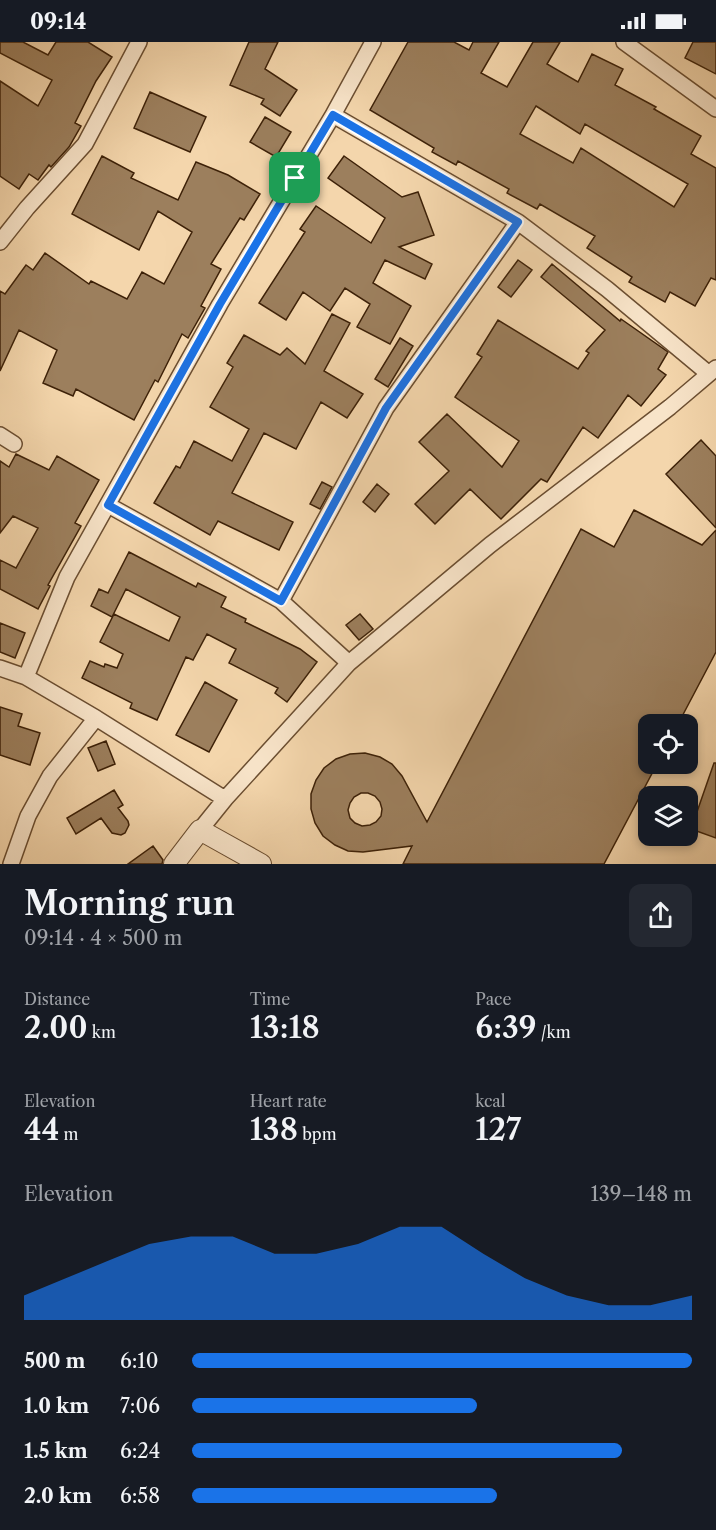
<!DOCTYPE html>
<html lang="en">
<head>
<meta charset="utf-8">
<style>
  :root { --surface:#171b24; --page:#242831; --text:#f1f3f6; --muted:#9ea1a6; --accent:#1a73e8 }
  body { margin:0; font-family:"Libre Caslon Text",serif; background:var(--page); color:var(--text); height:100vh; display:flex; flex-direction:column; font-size:22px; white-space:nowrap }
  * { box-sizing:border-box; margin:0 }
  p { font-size:20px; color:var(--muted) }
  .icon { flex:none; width:33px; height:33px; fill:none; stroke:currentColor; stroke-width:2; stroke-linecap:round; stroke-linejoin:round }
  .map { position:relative; height:822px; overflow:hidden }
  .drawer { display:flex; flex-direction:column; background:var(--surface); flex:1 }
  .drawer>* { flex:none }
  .fabs { position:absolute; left:638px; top:672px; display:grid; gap:12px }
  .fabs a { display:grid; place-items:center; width:60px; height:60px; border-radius:12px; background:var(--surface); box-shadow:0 3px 9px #0003; font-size:30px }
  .pin { position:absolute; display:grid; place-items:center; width:51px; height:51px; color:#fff; margin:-26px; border-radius:12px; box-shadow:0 3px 9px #0006 }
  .round { display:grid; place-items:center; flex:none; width:63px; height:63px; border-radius:12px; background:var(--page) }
  .overview { display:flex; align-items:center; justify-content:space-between; height:102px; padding:0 24px }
  h1 { font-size:33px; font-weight:600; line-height:45px }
  .stats { display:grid; grid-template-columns:repeat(3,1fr); gap:9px; height:102px; padding:6px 24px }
  .stats div { display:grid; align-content:center }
  .stats b { font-size:30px; font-weight:600 }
  .stats small { font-size:16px; font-weight:400 }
  .stats p { font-size:16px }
  .chart { height:168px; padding:12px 24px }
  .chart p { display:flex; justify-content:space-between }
  .chart svg { width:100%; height:108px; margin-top:6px; fill:var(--accent); opacity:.7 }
  ul { padding:0 24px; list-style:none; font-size:20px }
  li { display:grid; grid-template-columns:96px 72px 1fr; align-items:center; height:45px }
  li i { height:15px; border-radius:8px; background:var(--accent) }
  .status { display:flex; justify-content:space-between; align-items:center; height:42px; padding:0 30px; background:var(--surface); direction:ltr }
  .status svg { height:16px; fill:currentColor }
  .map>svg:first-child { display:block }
</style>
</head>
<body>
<div class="status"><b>09:14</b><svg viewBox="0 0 49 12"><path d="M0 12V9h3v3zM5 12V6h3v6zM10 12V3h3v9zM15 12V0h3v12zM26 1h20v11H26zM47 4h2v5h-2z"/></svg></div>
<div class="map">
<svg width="716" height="822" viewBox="0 0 716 822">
  <rect width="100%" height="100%" fill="#f4d6ac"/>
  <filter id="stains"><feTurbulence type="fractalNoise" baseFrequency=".00333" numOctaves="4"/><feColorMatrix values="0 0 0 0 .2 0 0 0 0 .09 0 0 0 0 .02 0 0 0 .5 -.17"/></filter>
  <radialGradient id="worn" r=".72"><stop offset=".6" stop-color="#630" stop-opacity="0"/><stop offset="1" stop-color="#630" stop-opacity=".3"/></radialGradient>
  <path fill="#9c7f5d" stroke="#3d2108" stroke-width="1.5" fill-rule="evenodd" d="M0 0H23L48 13 56 0H88L112 15 96 39 75 81 81 84 69 105 51 125 49 123 38 138 29 132 19 147 0 134V39L38 64 52 38 0 11Z
    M249 0H278L265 27 297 48 280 74 261 62 264 57 230 43Z
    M408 0H454L469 8 473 0H499L481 31 507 45 533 0H560L547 22 578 40 592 12 623 27 615 43 656 65 654 67 701 94 691 112 716 126V238L711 236 695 264 670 250 665 260 629 240 632 235 587 206 595 194 540 162 537 167 507 151 509 147 458 119 456 123 432 110 434 106 370 68ZM536 64 580 92 585 82 688 142 674 165 581 106 573 121 520 92Z
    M693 0H716V32L685 16Z
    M150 50 206 75 190 110 134 86Z
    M265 75 291 90 276 115 250 100Z
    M102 114 134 131 131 136 178 158 196 120 228 133 260 152 244 178 240 176 211 222 221 227 201 264 205 266 188 296 182 292 158 340 155 338 134 378 76 347 73 354 43 341 57 308 19 288 0 329V249L5 252 26 223 33 228 45 211 89 242 91 239 127 257 142 230 164 242 192 190 158 169 139 208 72 172Z
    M344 114 402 155 418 150 434 193 399 205 432 222 425 237 385 218 373 241 411 264 390 302 357 285 370 262 345 246 330 269 303 250 286 278 259 261 305 190 300 187 316 164 371 201 385 176 328 136Z
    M518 218 532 228 511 255 498 245Z
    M552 222 620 279 621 277 668 310 658 327 666 333 641 364 628 353 598 396 583 385 547 440 541 437 501 477 470 447 435 482 415 462 449 429 419 400 447 372 502 425 519 399 455 355 482 315 477 312 498 278 578 327 589 311 586 309 605 288 541 235Z
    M332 272 350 281 324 329 363 352 347 376 321 360 296 407 264 391 232 451 293 480 279 508 218 479 210 493 154 461 176 424 180 426 194 399 232 419 249 387 210 365 233 325 227 321 244 293 280 313 287 306 305 322Z
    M400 296 413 304 388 345 375 337Z
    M701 398 716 414V486L666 432Z
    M16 412 49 428 57 414 99 438 75 481 81 484 48 543 50 544 38 567 0 547V518L16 526 38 486 13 474 0 491V419L9 425Z
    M322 440 332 445 320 467 310 462Z
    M377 442 389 452 375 470 363 460Z
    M634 468 702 503 716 488V610L678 682H648V722H657L604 822H403L412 804 363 810 348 809 335 803 323 794 315 781 311 767V752L316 738 324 726 336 717 350 712 365 711 380 715 392 722 402 734 427 780 581 487 614 505ZM361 751H368L375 754 380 760 382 767 381 774 376 780 370 783 362 784 355 781 350 776 348 768 350 761 354 755Z
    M129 510 196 545 198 541 226 555 221 565 246 577 245 580 300 607 317 620 287 660 275 651 278 646 229 621 236 607 207 592 193 618 186 615 157 678 130 666 132 661 82 636 90 619 104 625 105 622 117 626 123 612 100 600 114 572 169 599 180 575 126 547 112 575 91 564 99 547 108 551Z
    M360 572 373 587 359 598 346 583Z
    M0 581 25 591 15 616 0 610Z
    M205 640 237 658 209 710 176 693Z
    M0 665 22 672 18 684 40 691 30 723 0 713Z
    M106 699 115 722 98 729 88 706Z
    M714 721H716V796L691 787Z
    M114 748 123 763 118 766 128 779 129 783 125 791 121 793 112 791 101 776 76 792 67 776Z
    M153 804 163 818 162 822H128Z"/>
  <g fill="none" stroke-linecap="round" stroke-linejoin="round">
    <g stroke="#6b4e31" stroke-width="18">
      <path id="minor" d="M624 0 716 67
        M333 73 518 180 607 247 709 332
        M0 200 27 166 85 102 139 0
        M0 393 14 402
        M108 463 281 559 349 621
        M281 559 386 366 518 180
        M0 626 26 635
        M225 757 96 676 26 635 67 535 220 262 333 73 373 0
        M200 788 225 757 349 621 490 503 670 365 716 326
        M11 822 28 774 50 734 96 676"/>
    </g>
    <g stroke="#6b4e31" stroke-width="22">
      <path id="tertiary" d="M174 822 200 788 261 822"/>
    </g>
    <use href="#minor" stroke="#f8e4c9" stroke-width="15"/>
    <use href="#tertiary" stroke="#f8e4c9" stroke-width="20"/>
  </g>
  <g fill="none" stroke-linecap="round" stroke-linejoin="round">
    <g stroke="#fff" stroke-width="12">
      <path id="route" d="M333 73 518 180 386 366 281 559 108 463 220 262Z"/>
    </g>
    <use href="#route" stroke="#1a73e8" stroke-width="8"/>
  </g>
  <rect width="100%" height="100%" filter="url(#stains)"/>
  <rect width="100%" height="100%" fill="url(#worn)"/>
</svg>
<div class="fabs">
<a><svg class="icon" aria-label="locate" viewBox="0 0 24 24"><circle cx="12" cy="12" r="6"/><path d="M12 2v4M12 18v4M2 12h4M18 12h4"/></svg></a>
<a><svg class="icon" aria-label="layers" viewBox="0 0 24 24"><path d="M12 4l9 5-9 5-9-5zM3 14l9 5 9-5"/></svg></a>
</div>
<div class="pin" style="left:295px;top:136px;background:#1e9e55"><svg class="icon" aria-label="arrive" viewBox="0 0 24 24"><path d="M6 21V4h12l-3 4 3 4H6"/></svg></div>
</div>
<section class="drawer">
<div class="overview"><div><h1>Morning run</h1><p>09:14 · 4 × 500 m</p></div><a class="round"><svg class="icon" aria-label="share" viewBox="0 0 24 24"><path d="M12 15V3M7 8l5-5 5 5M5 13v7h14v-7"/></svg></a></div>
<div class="stats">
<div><p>Distance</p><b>2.00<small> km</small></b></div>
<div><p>Time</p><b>13:18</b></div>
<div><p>Pace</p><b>6:39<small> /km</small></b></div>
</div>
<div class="stats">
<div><p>Elevation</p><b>44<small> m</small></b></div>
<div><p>Heart rate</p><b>138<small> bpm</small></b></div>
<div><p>kcal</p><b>127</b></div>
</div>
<div class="chart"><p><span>Elevation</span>139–148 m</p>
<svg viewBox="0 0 160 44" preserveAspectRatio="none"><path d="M0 44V34L10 27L20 20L30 13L40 10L50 10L60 17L70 17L80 13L90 6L100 6L110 17L120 27L130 34L140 38L150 38L160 34V44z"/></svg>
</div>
<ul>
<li><b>500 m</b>6:10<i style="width:100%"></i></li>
<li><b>1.0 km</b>7:06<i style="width:57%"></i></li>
<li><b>1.5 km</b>6:24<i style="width:86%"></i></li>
<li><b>2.0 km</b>6:58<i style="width:61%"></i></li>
</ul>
</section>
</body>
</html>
